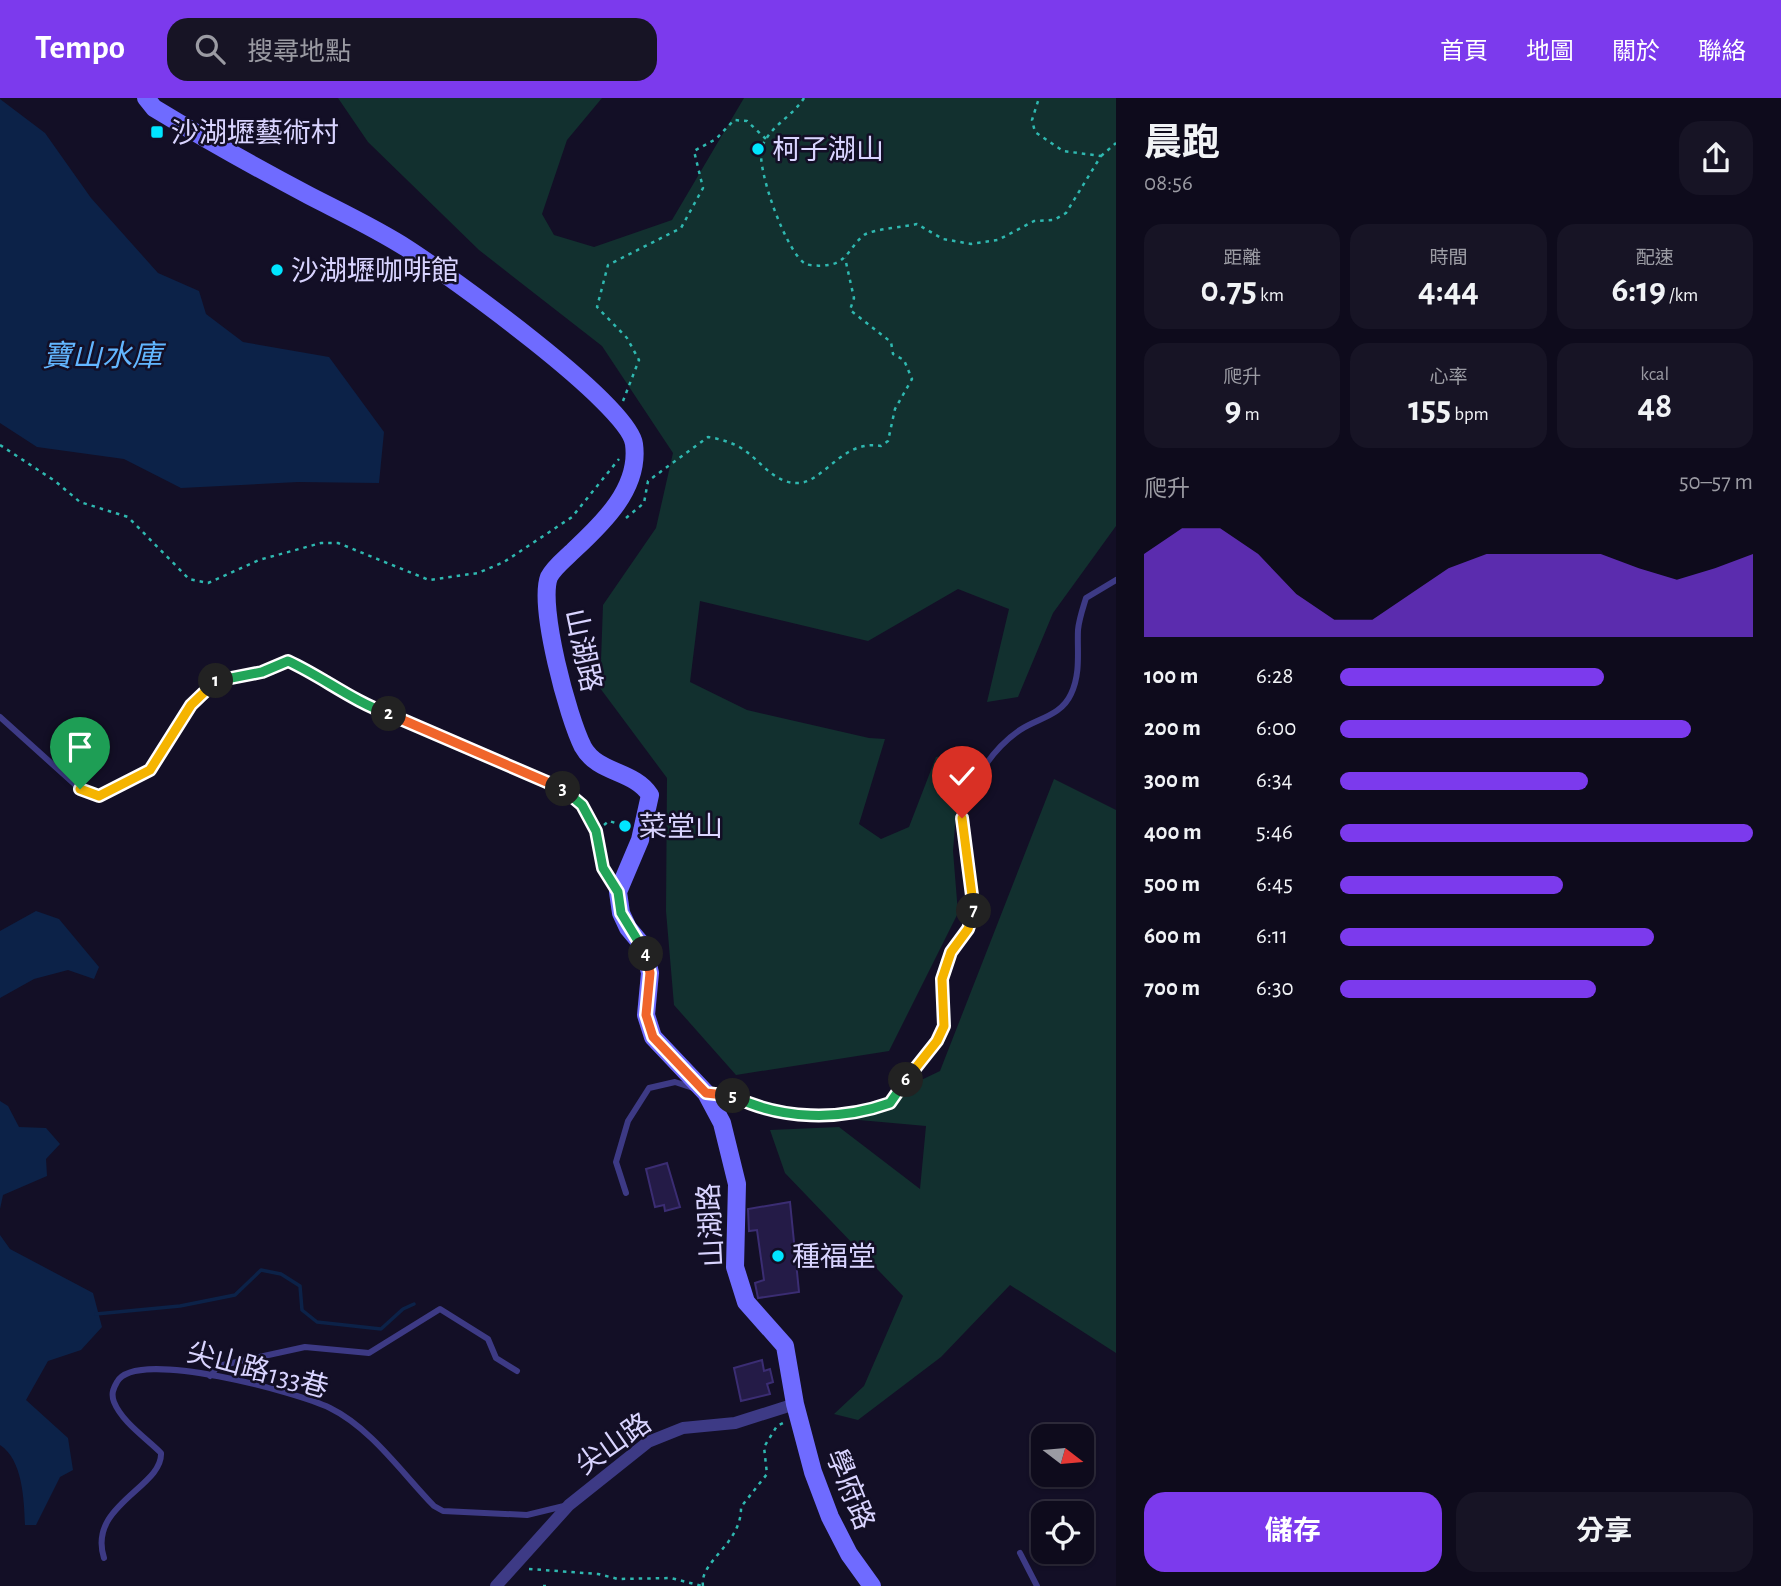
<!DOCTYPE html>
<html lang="zh-TW">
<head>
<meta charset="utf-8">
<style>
  :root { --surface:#0e0b1c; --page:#171425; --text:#f1f3f6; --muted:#9b9ba3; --line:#2e2b3b; --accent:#7c3aed }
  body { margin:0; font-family:"Alegreya Sans","Noto Sans TC",sans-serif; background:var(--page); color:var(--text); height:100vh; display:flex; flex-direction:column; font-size:26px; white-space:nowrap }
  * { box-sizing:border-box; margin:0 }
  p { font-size:23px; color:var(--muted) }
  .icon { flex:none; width:38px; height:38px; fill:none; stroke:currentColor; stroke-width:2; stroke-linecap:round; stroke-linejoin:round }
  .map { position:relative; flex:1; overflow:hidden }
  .details { display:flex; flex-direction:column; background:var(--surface); width:665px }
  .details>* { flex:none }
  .needle { width:46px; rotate:106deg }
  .fabs { position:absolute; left:1031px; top:1326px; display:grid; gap:14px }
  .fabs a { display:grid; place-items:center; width:63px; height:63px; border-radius:14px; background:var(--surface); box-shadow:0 2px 5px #0004,0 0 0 2px var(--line); font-size:35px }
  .pin { position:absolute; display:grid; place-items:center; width:60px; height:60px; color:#fff; margin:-72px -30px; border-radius:50% 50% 50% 0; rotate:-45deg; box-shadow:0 0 7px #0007 }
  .pin .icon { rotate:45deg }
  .km { position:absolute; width:35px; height:35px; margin:-18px; border-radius:50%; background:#222; color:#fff; font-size:19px; line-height:35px; text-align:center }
  .round { display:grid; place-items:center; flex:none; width:74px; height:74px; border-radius:21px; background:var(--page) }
  .summary { display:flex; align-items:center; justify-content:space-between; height:119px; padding:0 28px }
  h1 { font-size:38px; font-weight:700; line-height:52px }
  .stats { display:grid; grid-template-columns:repeat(3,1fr); gap:10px; height:119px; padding:7px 28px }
  .stats div { display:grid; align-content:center; border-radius:18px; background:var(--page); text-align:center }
  .stats b { font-size:35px; font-weight:700 }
  .stats small { font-size:19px; font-weight:400 }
  .stats p { font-size:19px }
  .chart { height:196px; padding:14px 28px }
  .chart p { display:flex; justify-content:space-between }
  .chart svg { width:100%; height:126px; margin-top:7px; fill:var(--accent); opacity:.7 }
  .cta { display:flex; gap:14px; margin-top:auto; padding:14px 28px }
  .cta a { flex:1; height:80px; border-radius:21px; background:var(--accent); color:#fff; font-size:28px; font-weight:700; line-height:80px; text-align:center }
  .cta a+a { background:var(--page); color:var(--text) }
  ul { padding:0 28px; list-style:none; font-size:23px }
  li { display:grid; grid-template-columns:112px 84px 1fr; align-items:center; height:52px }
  li i { height:18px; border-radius:9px; background:var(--accent) }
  header { display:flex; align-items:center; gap:42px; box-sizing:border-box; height:98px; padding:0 35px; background:var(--accent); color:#fff }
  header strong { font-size:33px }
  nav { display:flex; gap:38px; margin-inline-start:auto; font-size:24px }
  .search { width:490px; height:63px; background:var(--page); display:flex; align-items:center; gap:18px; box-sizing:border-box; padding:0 24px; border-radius:21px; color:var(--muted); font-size:26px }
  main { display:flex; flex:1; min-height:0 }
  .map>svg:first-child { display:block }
</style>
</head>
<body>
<header>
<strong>Tempo</strong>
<div class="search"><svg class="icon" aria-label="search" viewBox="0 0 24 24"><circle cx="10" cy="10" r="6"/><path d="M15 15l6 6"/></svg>搜尋地點</div>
<nav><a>首頁</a><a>地圖</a><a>關於</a><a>聯絡</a></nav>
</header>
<main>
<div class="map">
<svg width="1116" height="1488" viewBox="0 0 1116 1488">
  <rect width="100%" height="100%" fill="#130f26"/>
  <path fill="#12302f" d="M338 0H602L567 42 542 116 554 137 594 149 672 122 744 0H1116V428L1053 515 1018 599 987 604 1009 511 958 491 868 543 700 503 690 584 747 612 869 640 885 641 859 726 881 741 909 729 936 659 973 654 958 688 953 753 958 815 889 953 736 977 674 907 666 813 667 680 600 590 603 507 656 430 673 355 602 248 479 152 368 44Z
    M1054 681 1116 712V1255L1010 1187 941 1259 858 1322 834 1316 864 1288 903 1198 785 1075 770 1032 839 1029 920 1091 926 1028 848 1021 863 1010 940 973Z"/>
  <path fill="#0c2248" d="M0 1 45 35 91 100 158 175 199 193 206 216 243 244 329 259 384 334 379 385 298 384 181 390 124 361 37 349 0 325Z
    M36 813 59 821 99 869 94 881 68 872 34 881 0 900V833Z
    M0 1003 8 1008 19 1029 46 1030 60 1046 46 1061 47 1078 3 1097 0 1111Z
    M0 1137 10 1151 93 1195 102 1229 81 1252 48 1263 26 1302 68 1340 73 1372 60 1379 36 1427H25C24 1402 23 1362 0 1347Z"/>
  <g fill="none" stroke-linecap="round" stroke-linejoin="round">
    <path stroke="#0c2248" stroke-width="3.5" d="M96 1216 180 1208 235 1197 261 1172 281 1176 300 1188 302 1212 317 1224 381 1231 403 1211 414 1206"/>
  </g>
  <path fill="#241b47" stroke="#3b2d73" stroke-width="2" d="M667 1065 680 1109 665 1113 664 1107 655 1109 646 1071Z
    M790 1104 799 1194 758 1200 755 1185 764 1182 757 1132 749 1133 748 1111Z
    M762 1262 764 1273 770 1271 773 1284 767 1286 770 1296 741 1303 734 1270Z"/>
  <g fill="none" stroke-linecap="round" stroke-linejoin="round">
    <path stroke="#2fb8b0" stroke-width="2.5" stroke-dasharray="3.5 5" stroke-linecap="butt" d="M804 0C793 18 770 28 762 49 755 68 787 157 806 166 811 168 822 168 828 167 847 165 851 147 864 137 873 131 905 129 917 126L943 141 971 146 998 142 1034 123 1054 122 1066 115 1101 58 1063 53 1035 34 1032 22 1039 0
      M1101 58 1116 45
      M623 303 639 262 627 240 597 209 608 167 681 130 703 90 694 53 716 41 734 22 747 23 766 41
      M0 347 55 383 80 404 128 419 189 481 208 485 259 462 321 445H338L429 482 478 475 504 464 572 419 619 361
      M626 420 644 405 648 383 708 339C721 341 734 345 744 352 762 364 774 386 799 385 825 383 843 341 881 348L888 343 895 311 912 281 904 262 893 256 891 244 850 212 854 200 845 160
      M604 727 609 723 625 728
      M529 1471 598 1476 618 1481 671 1480 702 1488
      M543 1488H546
      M703 1488C699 1463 742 1446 741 1409L767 1376 764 1349 777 1328 785 1324"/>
    <path stroke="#3d3a85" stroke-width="6" d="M0 619 80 691 99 698 150 672 191 607 217 582 262 574 288 563 315 575 362 607 401 620 559 688 582 707 596 734 603 770 615 790
      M710 995 729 996 751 1007 784 1014 838 1018 890 1005 937 943 944 928 941 882 951 854 968 831 974 817 962 721C968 687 992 651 1020 632 1038 620 1061 618 1071 596 1081 575 1077 553 1078 532 1079 521 1083 510 1086 500L1116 482
      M626 1095 616 1064 628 1023 649 990 675 984 696 991
      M210 1278 218 1268 305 1249 369 1255 440 1211 488 1241 496 1260 517 1273
      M1020 1455 1037 1488
      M104 1460C87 1407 163 1389 161 1355 146 1340 122 1324 114 1304 111 1296 113 1291 117 1284 135 1249 299 1295 330 1310 371 1330 402 1375 434 1408L443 1413 527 1417 564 1408"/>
    <path stroke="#3d3a85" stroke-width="12" d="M496 1488 569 1407 648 1344 683 1330 735 1325 795 1306"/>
    <path stroke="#6f6bff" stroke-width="18" d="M146 0 154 10C205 41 257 70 310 98 343 115 377 131 408 151 448 177 629 306 634 346 640 390 603 425 574 452 566 460 554 469 549 479 538 508 568 620 583 649 598 676 634 672 650 697L640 742 618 794 621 815 628 830 644 849 650 875 646 917 653 939 706 995 722 1025 737 1086 735 1169 746 1204 785 1248 795 1306 813 1374 830 1419 849 1456 872 1488"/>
  </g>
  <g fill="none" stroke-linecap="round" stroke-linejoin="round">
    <g stroke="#fff" stroke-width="14">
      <path id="split-1" d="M80 691 99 698 150 672 191 607 216 583"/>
    </g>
    <g stroke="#fff" stroke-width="14">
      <path id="split-2" d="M216 583 262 574 288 563C323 579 352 603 389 616"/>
    </g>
    <g stroke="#fff" stroke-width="14">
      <path id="split-3" d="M389 616 563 691"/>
    </g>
    <g stroke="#fff" stroke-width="14">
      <path id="split-4" d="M563 691 582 707 596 733 603 770 618 794 621 815 646 856"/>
    </g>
    <g stroke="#fff" stroke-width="14">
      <path id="split-5" d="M646 856 650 875 646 917 653 939 706 995 733 998"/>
    </g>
    <g stroke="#fff" stroke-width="14">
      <path id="split-6" d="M733 998C781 1022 840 1023 890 1005L906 982"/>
    </g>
    <g stroke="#fff" stroke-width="14">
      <path id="split-7" d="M906 982 937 943 944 928 942 881 951 854 968 831 974 813"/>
    </g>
    <g stroke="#fff" stroke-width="14">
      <path id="split-8" d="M962 720 974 813"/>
    </g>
    <use href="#split-1" stroke="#f5b400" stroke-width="9"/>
    <use href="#split-2" stroke="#22a559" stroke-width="9"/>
    <use href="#split-3" stroke="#f0652b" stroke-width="9"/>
    <use href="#split-4" stroke="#22a559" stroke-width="9"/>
    <use href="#split-5" stroke="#f0652b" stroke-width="9"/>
    <use href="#split-6" stroke="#22a559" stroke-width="9"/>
    <use href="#split-7" stroke="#f5b400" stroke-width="9"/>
    <use href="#split-8" stroke="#f5b400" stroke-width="9"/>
  </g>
  <g fill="#00e5ff" stroke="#130f26" stroke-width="2.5">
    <rect x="150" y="27" width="14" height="14" rx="3.5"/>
    <circle cx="758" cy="51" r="7"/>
    <circle cx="277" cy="172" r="7"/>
    <circle cx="625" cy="728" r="7"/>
    <circle cx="778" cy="1158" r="7"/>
  </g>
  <g text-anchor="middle" stroke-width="5" stroke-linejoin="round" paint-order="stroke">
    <g font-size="28" fill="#d9d4ff" stroke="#130f26" text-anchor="start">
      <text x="171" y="44">沙湖壢藝術村</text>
      <text x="772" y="61">柯子湖山</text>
      <text x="291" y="182">沙湖壢咖啡館</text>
      <text x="639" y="738">菜堂山</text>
      <text x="792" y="1168">種福堂</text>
    </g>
    <g font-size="28" fill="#d9d4ff" stroke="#130f26">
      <text transform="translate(584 552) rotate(78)" y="10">山湖路</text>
      <text transform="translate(710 1127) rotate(-93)" y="10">山湖路</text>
      <text transform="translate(258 1271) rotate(15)" y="10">尖山路133巷</text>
      <text transform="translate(613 1345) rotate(-35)" y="10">尖山路</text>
      <text transform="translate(851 1391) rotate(68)" y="10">學府路</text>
    </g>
    <g font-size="30" font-style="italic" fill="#62b6ff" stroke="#130f26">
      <text x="102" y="268">寶山水庫</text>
    </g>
  </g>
</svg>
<div class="fabs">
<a><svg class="needle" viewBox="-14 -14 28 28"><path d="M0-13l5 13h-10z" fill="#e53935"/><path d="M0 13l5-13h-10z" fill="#9b9ba3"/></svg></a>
<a><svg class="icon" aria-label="locate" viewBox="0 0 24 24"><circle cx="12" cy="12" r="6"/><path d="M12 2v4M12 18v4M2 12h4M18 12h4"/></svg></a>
</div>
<div class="pin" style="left:80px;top:691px;background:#1e9e55"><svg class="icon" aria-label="arrive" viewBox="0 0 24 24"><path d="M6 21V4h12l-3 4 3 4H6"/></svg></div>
<div class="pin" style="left:962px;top:720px;background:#d93025"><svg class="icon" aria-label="check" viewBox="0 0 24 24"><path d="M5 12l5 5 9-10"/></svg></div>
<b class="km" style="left:216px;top:583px">1</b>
<b class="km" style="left:389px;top:616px">2</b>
<b class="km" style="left:563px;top:691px">3</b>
<b class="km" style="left:646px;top:856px">4</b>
<b class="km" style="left:733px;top:998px">5</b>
<b class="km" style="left:906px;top:982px">6</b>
<b class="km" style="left:974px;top:813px">7</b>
</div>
<section class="details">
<div class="summary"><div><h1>晨跑</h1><p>08:56</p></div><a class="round"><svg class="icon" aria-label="share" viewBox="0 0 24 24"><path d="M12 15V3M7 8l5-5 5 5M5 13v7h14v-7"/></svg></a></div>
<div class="stats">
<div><p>距離</p><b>0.75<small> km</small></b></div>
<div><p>時間</p><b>4:44</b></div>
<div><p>配速</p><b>6:19<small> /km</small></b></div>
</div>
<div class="stats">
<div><p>爬升</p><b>9<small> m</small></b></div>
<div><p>心率</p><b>155<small> bpm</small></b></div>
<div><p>kcal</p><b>48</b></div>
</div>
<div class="chart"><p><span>爬升</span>50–57 m</p>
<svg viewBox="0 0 160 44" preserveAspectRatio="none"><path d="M0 44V15L10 6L20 6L30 15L40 29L50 38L60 38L70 29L80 20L90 15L100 15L110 15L120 15L130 20L140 24L150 20L160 15V44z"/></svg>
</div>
<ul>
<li><b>100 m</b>6:28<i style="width:64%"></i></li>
<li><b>200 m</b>6:00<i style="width:85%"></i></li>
<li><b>300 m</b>6:34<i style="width:60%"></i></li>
<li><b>400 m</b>5:46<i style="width:100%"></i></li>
<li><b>500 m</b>6:45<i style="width:54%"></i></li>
<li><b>600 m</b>6:11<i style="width:76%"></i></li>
<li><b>700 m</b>6:30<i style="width:62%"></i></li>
</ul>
<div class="cta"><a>儲存</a><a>分享</a></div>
</section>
</main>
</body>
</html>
